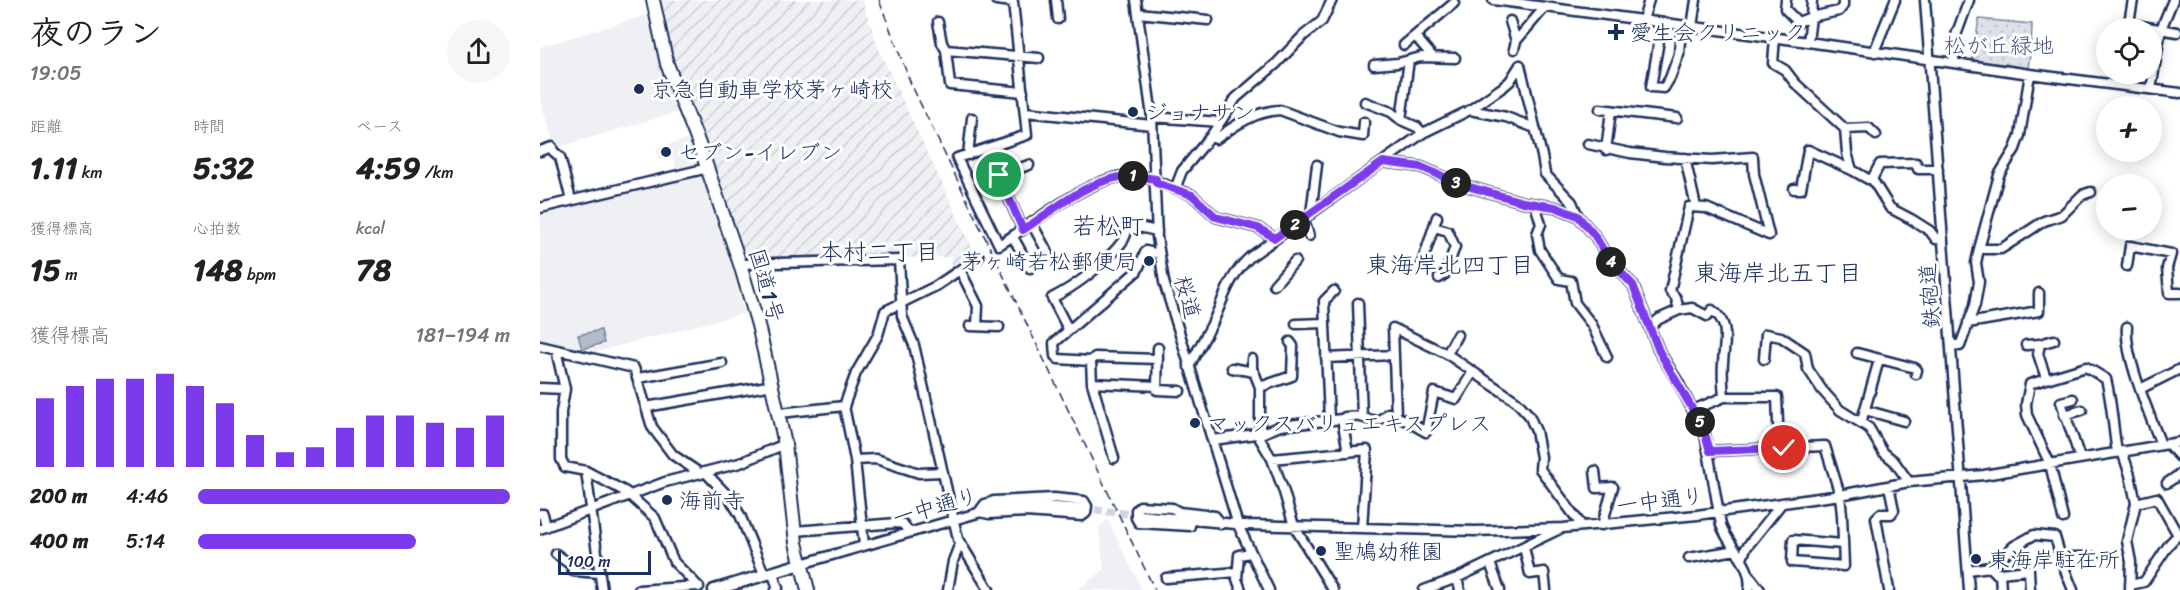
<!DOCTYPE html>
<html lang="ja">
<head>
<meta charset="utf-8">
<style>
  :root { --surface:#fff; --page:#f6f6f6; --text:#202124; --muted:#757577; --accent:#7c3aed }
  body { margin:0; font-family:Sriracha,"Klee One",sans-serif; background:var(--page); color:var(--text); height:100vh; display:flex; flex-direction:column; font-size:22px; white-space:nowrap }
  * { box-sizing:border-box; margin:0 }
  p { font-size:20px; color:var(--muted) }
  .icon { flex:none; width:33px; height:33px; fill:none; stroke:currentColor; stroke-width:2; stroke-linecap:round; stroke-linejoin:round }
  .map { position:relative; flex:1; overflow:hidden }
  .sheet { display:flex; flex-direction:column; background:var(--surface); width:540px }
  .sheet>* { flex:none }
  .controls { position:absolute; left:1556px; top:18px; display:grid; gap:12px }
  .controls a { display:grid; place-items:center; width:66px; height:66px; border-radius:50%; background:var(--surface); box-shadow:0 3px 15px #0003; font-size:30px }
  .scale { position:absolute; left:18px; bottom:15px; width:93px; box-sizing:border-box; padding-left:6px; border:3px solid #1b2f5e; border-top:0; font-size:16px; line-height:21px; white-space:nowrap; color:#1b2f5e; -webkit-text-stroke:4px #fff; paint-order:stroke }
  .pin { position:absolute; display:grid; place-items:center; width:51px; height:51px; color:#fff; margin:-26px; border:3px solid #fff; border-radius:50%; box-shadow:0 2px 6px #0007 }
  .km { position:absolute; width:30px; height:30px; margin:-15px; border-radius:50%; background:#222; color:#fff; font-size:16px; line-height:30px; text-align:center }
  .round { display:grid; place-items:center; flex:none; width:63px; height:63px; border-radius:32px; background:var(--page) }
  .headline { display:flex; align-items:center; justify-content:space-between; height:102px; padding:0 30px }
  h1 { font-size:33px; font-weight:800; line-height:45px }
  .stats { display:grid; grid-template-columns:repeat(3,1fr); gap:9px; height:102px; padding:6px 30px }
  .stats div { display:grid; align-content:center }
  .stats b { font-size:30px; font-weight:800 }
  .stats small { font-size:16px; font-weight:400 }
  .stats p { font-size:16px }
  .chart { height:168px; padding:12px 30px }
  .chart p { display:flex; justify-content:space-between }
  .chart svg { width:100%; height:108px; margin-top:6px; stroke:var(--accent); stroke-width:6 }
  ul { padding:0 30px; list-style:none; font-size:20px }
  li { display:grid; grid-template-columns:96px 72px 1fr; align-items:center; height:45px }
  li i { height:15px; border-radius:8px; background:var(--accent) }
  main { display:flex; flex:1; min-height:0 }
  .map>svg:first-child { display:block }
</style>
</head>
<body>
<main>
<section class="sheet">
<div class="headline"><div><h1>夜のラン</h1><p>19:05</p></div><a class="round"><svg class="icon" aria-label="share" viewBox="0 0 24 24"><path d="M12 15V3M7 8l5-5 5 5M5 13v7h14v-7"/></svg></a></div>
<div class="stats">
<div><p>距離</p><b>1.11<small> km</small></b></div>
<div><p>時間</p><b>5:32</b></div>
<div><p>ペース</p><b>4:59<small> /km</small></b></div>
</div>
<div class="stats">
<div><p>獲得標高</p><b>15<small> m</small></b></div>
<div><p>心拍数</p><b>148<small> bpm</small></b></div>
<div><p>kcal</p><b>78</b></div>
</div>
<div class="chart"><p><span>獲得標高</span>181–194 m</p>
<svg viewBox="0 0 160 44" preserveAspectRatio="none"><path d="M5 44V16M15 44V11M25 44V8M35 44V8M45 44V6M55 44V11M65 44V18M75 44V31M85 44V38M95 44V36M105 44V28M115 44V23M125 44V23M135 44V26M145 44V28M155 44V23"/></svg>
</div>
<ul>
<li><b>200 m</b>4:46<i style="width:100%"></i></li>
<li><b>400 m</b>5:14<i style="width:70%"></i></li>
</ul>
</section>
<div class="map">
<svg width="1640" height="590" viewBox="0 0 1640 590">
  <defs>
    <pattern id="industrial-furrows" width="10" height="10" patternUnits="userSpaceOnUse" patternTransform="scale(1.5)"><rect width="10" height="10" fill="#eff0f4"/><path d="M-1 1l2-2M0 10L10 0M9 11l2-2" fill="none" stroke="#ccced4"/></pattern>
    <pattern id="park-dots" width="8" height="8" patternUnits="userSpaceOnUse" patternTransform="scale(1.5)"><rect width="8" height="8" fill="#dee1e7"/><path d="M2 2h.1M6 6h.1" fill="none" stroke="#bec1c9" stroke-width="1.8" stroke-linecap="round"/></pattern>
  </defs>
  <rect width="100%" height="100%" fill="#fff"/>
  <filter id="ink" filterUnits="userSpaceOnUse"><feTurbulence type="fractalNoise" baseFrequency=".0167" numOctaves="2"/><feDisplacementMap in="SourceGraphic" scale="12" xChannelSelector="R" yChannelSelector="G"/><feConvolveMatrix kernelMatrix="1 2 1 2 8 2 1 2 1" color-interpolation-filters="sRGB"/></filter>
  <g filter="url(#ink)">
    <path fill="#eff0f4" d="M107 15 120 64 138 112 15 148 0 100V47Z
      M149 139 159 167 138 172 133 157 119 160 116 148Z
      M162 174 199 284V297L205 313 48 354 0 343V212Z
      M568 520 602 590H537L564 570 559 527Z"/>
    <path fill="url(#industrial-furrows)" d="M122 0H322L340 52 436 256 413 273 411 257 207 261 163 132 140 78 133 55Z"/>
    <path fill="url(#park-dots)" stroke="#7c88a2" stroke-width="1.5" d="M1439 19 1492 24 1491 50 1487 73 1432 62Z"/>
    <path fill="#b5bbca" stroke="#77839f" stroke-width="1.5" d="M61 330 64 343 42 349 38 335Z"/>
    <g fill="none" stroke-linecap="round" stroke-linejoin="round">
      <path stroke="#d1d5df" stroke-width="8" stroke-dasharray="8 4" stroke-linecap="butt" d="M543 509 600 515"/>
      <g stroke="#1b2f5e" stroke-width="13">
        <path id="minor" d="M456 0 473 2 487 135 417 158 459 245C493 224 543 181 584 176 595 175 605 178 616 179
          M516 0 518 19
          M596 0 612 117 617 237 624 282 698 525 729 590
          M953 0 1268 42 1490 74 1640 93
          M1246 0 1245 9 1258 22 1271 17 1272 0
          M1385 0 1429 590
          M598 13 668 20
          M1103 20 1109 0
          M970 21 976 41 974 49
          M398 22 402 43 406 50 410 85 483 92
          M1122 23 1111 87 1124 88 1130 78 1139 54 1141 26
          M1589 24 1637 32
          M1152 27 1156 0
          M1588 28 1593 0
          M875 36 893 57
          M1235 38 1233 63 1245 70 1255 83 1305 129 1307 153 1312 170 1328 179H1332
          M976 41 1005 7
          M1268 42 1271 17 1299 11 1303 6V0
          M864 45 914 3
          M406 50 499 58
          M1334 52 1355 0
          M1414 63 1415 38 1429 0
          M834 65 858 63 881 57 915 58
          M980 65 1002 156 1005 174 1032 202 1038 216
          M1490 74 1480 135 1475 149 1459 175 1439 249H1461L1504 221 1522 215 1542 195 1551 192
          M1579 85 1581 74
          M1611 89 1621 29 1633 0
          M825 102 851 112 861 120 877 127 883 133
          M1060 109 1137 118
          M930 110 966 117 995 128
          M485 112 612 125
          M612 117 680 122
          M861 120 869 60
          M1305 129 1329 128 1336 135
          M671 136 676 139C695 125 716 111 740 110L799 132 823 136 824 122
          M1048 144 1090 153 1125 157 1172 160 1213 157 1214 174 1229 235 1166 208 1149 207 1130 291 1136 298 1139 310 1119 319 1110 327
          M1066 150 1071 111
          M0 151 12 147 13 151 20 157 31 200
          M428 155 432 118
          M1145 158 1156 207
          M843 162 881 167 923 185 983 202 1015 207 1038 216 1055 236 1070 261 1093 285 1119 351 1138 382 1165 434 1181 525C1189 548 1214 565 1209 590
          M455 167 483 230
          M1398 169H1378L1376 163 1340 164 1332 179 1350 208 1371 219 1390 231 1396 239 1403 240
          M459 175 489 165
          M616 183H621L652 195 676 217 718 228 735 238
          M635 189 642 171 671 136 696 98 736 64 763 36 782 21 792 0
          M1254 189H1261L1268 150 1312 170
          M995 204 1001 224 997 234 1000 250 1019 279 1031 281 1035 303 1052 325 1067 357
          M0 208 168 168
          M771 214 777 165
          M764 219 769 236
          M894 227 908 231 915 247 905 274 899 278
          M473 237 490 268 508 253 492 224
          M882 263 897 217
          M200 264 359 260 362 316 374 345 418 539 449 590
          M1587 266 1590 246 1631 254 1627 268 1629 293H1640
          M420 270 438 306 437 326
          M734 285 755 261
          M818 303 822 417
          M1139 310 1152 308 1167 316 1172 310C1191 323 1184 343 1183 363 1182 374 1183 386 1184 397
          M1428 323 1499 311V293
          M756 324 785 323
          M430 326 459 327
          M1587 327C1584 356 1610 415 1621 445
          M528 329 512 298C536 286 565 264 582 242 586 237 587 230 589 225L617 231
          M750 342 753 346 752 376 720 387V439L732 459 743 489 754 526 793 590
          M1411 344 1420 346 1435 305 1439 282 1436 263 1439 249
          M1500 344 1514 340
          M1486 345 1500 344 1498 354 1506 378
          M0 346 94 368 112 427 133 455 161 474
          M618 348 617 390 640 391
          M16 350 25 389 21 412V459L25 467 46 471 62 590
          M1317 353 1375 368 1377 370 1376 374
          M907 354 917 335
          M786 358 854 355
          M1224 359 1226 334 1241 337 1265 353 1268 369 1282 390 1300 410 1329 428 1343 452 1354 461 1369 482
          M551 361 518 359 515 356 514 343 597 271 606 251 619 254
          M649 367C656 353 664 339 671 326 684 300 687 278 710 257L883 133 930 110 963 87 970 81 980 65
          M692 368 714 372 720 387
          M712 371V359
          M98 378 182 363
          M552 383 574 458
          M617 386 552 383 551 361 555 357 618 359
          M0 388 25 389
          M1600 389 1640 369
          M1533 399 1521 402 1540 458
          M106 407 233 385
          M1153 410 1184 397H1237L1239 448
          M1325 410 1364 421
          M240 413 304 406
          M1524 415 1542 410
          M856 416 853 328 907 354 976 401 989 415 996 431 1001 457 1000 469 1042 526
          M802 419 808 452
          M789 420 784 301 794 291
          M1321 423 1339 360
          M673 440 723 433 740 426 802 419 805 417C810 417 815 416 820 417 834 420 836 425 848 413L867 421 886 432 894 392 916 399 933 372
          M1628 444 1640 457
          M1170 451 1285 446 1300 495 1302 515 1304 566 1252 562 1253 540 1303 544
          M1582 451 1590 475 1596 503 1587 541 1591 562 1590 590
          M732 459 827 450 822 528
          M315 460 336 459 379 473 403 472
          M46 471 86 492 115 518 134 562 159 587
          M1055 471 1057 488 1073 487 1062 525
          M166 473 189 497 200 515 224 574
          M1627 483 1640 474
          M1349 486 1354 510 1351 514H1340L1336 518 1349 590
          M514 498 544 501 547 506 546 513 542 516 486 512 449 514 439 512 445 504 454 501Z
          M0 514H3L6 527
          M600 515 706 525 936 531 1023 528 1157 515 1300 495 1369 482 1444 475 1640 442
          M1523 518 1510 464 1487 415 1486 404 1490 384 1546 367 1566 379C1572 403 1573 428 1577 452
          M650 526 599 523 596 518V510L600 506 632 508 639 512 675 516 681 524
          M0 529 125 482 200 463 245 444
          M255 531 357 523 363 524 369 532
          M324 545 315 460 304 406 316 373 338 335 345 311 396 286 439 257
          M984 547 990 574 1004 572 1006 590
          M16 554 31 565 33 571 60 573
          M1520 557H1554
          M1149 558 1196 550
          M1202 559 1206 548 1242 503
          M950 563 960 590
          M261 564 462 506 488 505 543 509
          M1450 567 1457 574 1460 573 1461 590
          M1428 570 1450 567 1474 546 1494 535 1515 537 1523 565 1533 590
          M232 572 238 588 236 590
          M1460 573 1489 570 1490 590
          M626 578 697 572
          M917 578 920 590
          M1211 578 1220 590
          M1590 585 1604 582 1630 543 1638 535 1617 498 1596 503
          M99 590 158 586
          M408 590 413 561 420 543
          M701 590 697 579 699 555 711 553
          M884 590 917 578 1020 529"/>
      </g>
      <g stroke="#1b2f5e" stroke-width="15">
        <path id="major" d="M174 590 261 564"/>
      </g>
      <g stroke="#1b2f5e" stroke-width="16">
        <path id="highway" d="M113 0 127 64 159 144 200 264 218 325 245 444 256 543 268 590"/>
      </g>
      <use href="#minor" stroke="#fff" stroke-width="8"/>
      <use href="#major" stroke="#fff" stroke-width="10"/>
      <use href="#highway" stroke="#fff" stroke-width="12"/>
      <path stroke="#1b2f5e" stroke-width="1.5" stroke-dasharray="9 4.5" stroke-linecap="butt" d="M339 0 371 84 615 590"/>
    </g>
  </g>
  <g fill="none" stroke-linecap="round" stroke-linejoin="round" filter="url(#ink)">
    <g stroke="#fff" stroke-width="12">
      <path id="route" d="M459 175 483 230C515 209 552 176 592 176 600 176 608 178 616 179V183L652 195 676 217 718 228 735 238 843 162 881 167 923 185 983 202 1015 207 1038 216 1055 236 1070 261 1093 285 1119 351 1153 410 1165 434 1170 451 1244 448"/>
    </g>
    <use href="#route" stroke="#7c3aed" stroke-width="8"/>
  </g>
  <g fill="#1b2f5e" stroke="#fff" stroke-width="2">
    <path d="M1073 23h6v6h6v6h-6v6h-6v-6h-6v-6h6z"/>
    <circle cx="99" cy="89" r="6"/>
    <circle cx="593" cy="112" r="6"/>
    <circle cx="126" cy="152" r="6"/>
    <circle cx="609" cy="261" r="6"/>
    <circle cx="655" cy="423" r="6"/>
    <circle cx="127" cy="500" r="6"/>
    <circle cx="781" cy="551" r="6"/>
    <circle cx="1436" cy="559" r="6"/>
  </g>
  <g text-anchor="middle" stroke-width="6" stroke-linejoin="round" paint-order="stroke">
    <g font-size="22" fill="#1b2f5e" stroke="#fff" text-anchor="start">
      <text x="1090" y="40">愛生会クリニック</text>
      <text x="111" y="97">京急自動車学校茅ヶ崎校</text>
      <text x="605" y="120">ジョナサン</text>
      <text x="138" y="160">セブン-イレブン</text>
      <text x="597" y="269" text-anchor="end">茅ヶ崎若松郵便局</text>
      <text x="667" y="431">マックスバリュエキスプレス</text>
      <text x="139" y="508">海前寺</text>
      <text x="793" y="559">聖鳩幼稚園</text>
      <text x="1448" y="567">東海岸駐在所</text>
    </g>
    <g font-size="22" fill="#4c5c80" stroke="#fff">
      <text x="1459" y="53">松が丘緑地</text>
    </g>
    <g font-size="22" fill="#1b2f5e" stroke="#fff">
      <text transform="translate(227 285) rotate(74)" y="8">国道1号</text>
      <text transform="translate(1389 296) rotate(-94)" y="8">鉄砲道</text>
      <text transform="translate(648 297) rotate(74)" y="8">桜道</text>
      <text transform="translate(1120 500) rotate(-7)" y="8">一中通り</text>
      <text transform="translate(395 506) rotate(-16)" y="8">一中通り</text>
    </g>
    <g font-size="24" fill="#1b2f5e" stroke="#fff">
      <text x="568" y="234">若松町</text>
      <text x="339" y="260">本村二丁目</text>
      <text x="910" y="273">東海岸北四丁目</text>
      <text x="1238" y="281">東海岸北五丁目</text>
    </g>
  </g>
</svg>
<div class="controls">
<a><svg class="icon" aria-label="locate" viewBox="0 0 24 24"><circle cx="12" cy="12" r="6"/><path d="M12 2v4M12 18v4M2 12h4M18 12h4"/></svg></a>
<a>+</a>
<a>−</a>
</div>
<div class="scale">100 m</div>
<div class="pin" style="left:459px;top:175px;background:#1e9e55"><svg class="icon" aria-label="arrive" viewBox="0 0 24 24"><path d="M6 21V4h12l-3 4 3 4H6"/></svg></div>
<div class="pin" style="left:1244px;top:448px;background:#d93025"><svg class="icon" aria-label="check" viewBox="0 0 24 24"><path d="M5 12l5 5 9-10"/></svg></div>
<b class="km" style="left:593px;top:176px">1</b>
<b class="km" style="left:755px;top:225px">2</b>
<b class="km" style="left:916px;top:183px">3</b>
<b class="km" style="left:1071px;top:262px">4</b>
<b class="km" style="left:1160px;top:422px">5</b>
</div>
</main>
</body>
</html>
